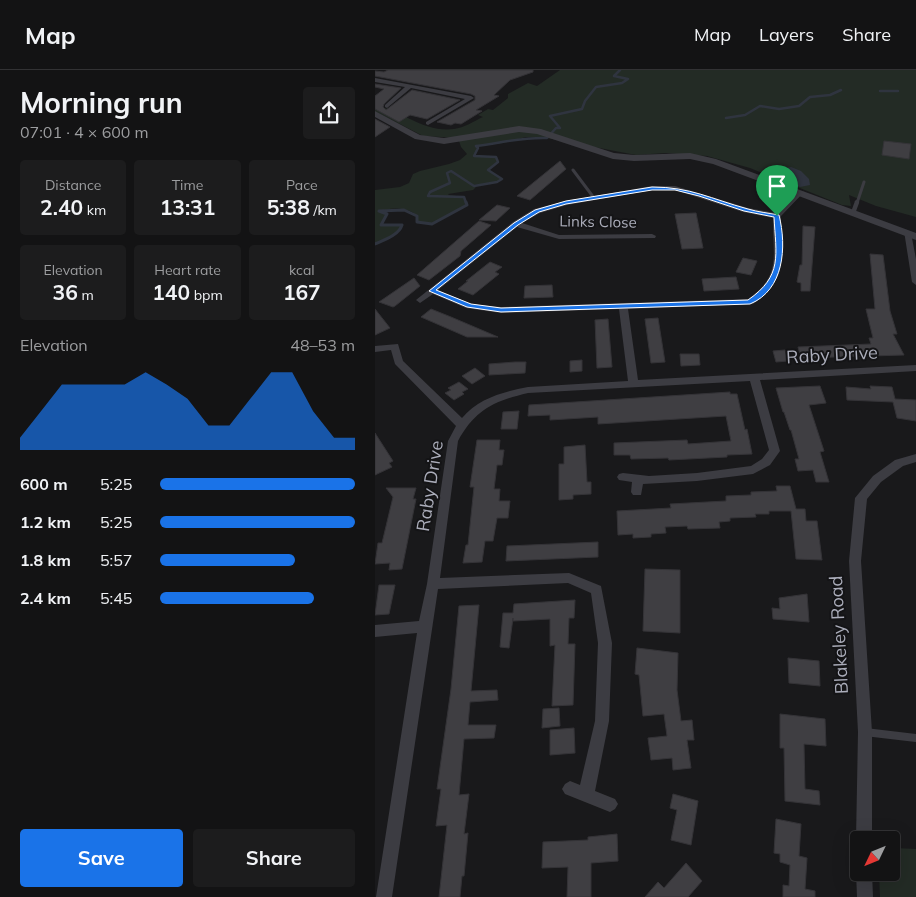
<!DOCTYPE html>
<html lang="en">
<head>
<meta charset="utf-8">
<style>
  :root { --surface:#131314; --page:#1c1c1d; --text:#f1f3f6; --muted:#9d9ea0; --line:#323234; --accent:#1a73e8 }
  body { margin:0; font-family:Mulish,sans-serif; background:var(--page); color:var(--text); height:100vh; display:flex; flex-direction:column; font-size:19px; white-space:nowrap }
  * { box-sizing:border-box; margin:0 }
  p { font-size:16px; color:var(--muted) }
  .icon { flex:none; width:28px; height:28px; fill:none; stroke:currentColor; stroke-width:2; stroke-linecap:round; stroke-linejoin:round }
  .map { position:relative; flex:1; overflow:hidden }
  .details { display:flex; flex-direction:column; background:var(--surface); width:375px }
  .details>* { flex:none }
  .needle { width:32px; rotate:227deg }
  .fabs { position:absolute; left:475px; top:761px; display:grid; gap:10px }
  .fabs a { display:grid; place-items:center; width:50px; height:50px; border-radius:5px; background:var(--surface); box-shadow:0 5px 20px #0002,0 0 0 1px var(--line); font-size:25px }
  .pin { position:absolute; display:grid; place-items:center; width:42px; height:42px; color:#fff; margin:-51px -21px; border-radius:50% 50% 50% 0; rotate:-45deg; box-shadow:0 0 5px #0007 }
  .pin .icon { rotate:45deg }
  .round { display:grid; place-items:center; flex:none; width:52px; height:52px; border-radius:5px; background:var(--page) }
  .overview { display:flex; align-items:center; justify-content:space-between; height:85px; padding:0 20px }
  h1 { font-size:28px; font-weight:700; line-height:38px }
  .metrics { display:grid; grid-template-columns:repeat(3,1fr); gap:8px; height:85px; padding:5px 20px }
  .metrics div { display:grid; align-content:center; border-radius:5px; background:var(--page); text-align:center }
  .metrics b { font-size:21px; font-weight:700 }
  .metrics small { font-size:14px; font-weight:400 }
  .metrics p { font-size:14px }
  .chart { height:140px; padding:10px 20px }
  .chart p { display:flex; justify-content:space-between }
  .chart svg { width:100%; height:90px; margin-top:5px; fill:var(--accent); opacity:.7 }
  .primary-button { display:flex; gap:10px; margin-top:auto; padding:10px 20px }
  .primary-button a { flex:1; height:58px; border-radius:5px; background:var(--accent); color:#fff; font-size:20px; font-weight:700; line-height:58px; text-align:center }
  .primary-button a+a { background:var(--page); color:var(--text) }
  ul { padding:0 20px; list-style:none; font-size:16px }
  li { display:grid; grid-template-columns:80px 60px 1fr; align-items:center; height:38px }
  li i { height:12px; border-radius:6px; background:var(--accent) }
  header { display:flex; align-items:center; gap:30px; box-sizing:border-box; height:70px; padding:0 25px; background:var(--surface); border-bottom:1px solid var(--line) }
  header strong { font-size:24px }
  nav { display:flex; gap:28px; margin-inline-start:auto; font-size:18px }
  main { display:flex; flex:1; min-height:0 }
  .map>svg:first-child { display:block }
</style>
</head>
<body>
<header>
<strong>Map</strong>
<nav><a>Map</a><a>Layers</a><a>Share</a></nav>
</header>
<main>
<section class="details">
<div class="overview"><div><h1>Morning run</h1><p>07:01 · 4 × 600 m</p></div><a class="round"><svg class="icon" aria-label="share" viewBox="0 0 24 24"><path d="M12 15V3M7 8l5-5 5 5M5 13v7h14v-7"/></svg></a></div>
<div class="metrics">
<div><p>Distance</p><b>2.40<small> km</small></b></div>
<div><p>Time</p><b>13:31</b></div>
<div><p>Pace</p><b>5:38<small> /km</small></b></div>
</div>
<div class="metrics">
<div><p>Elevation</p><b>36<small> m</small></b></div>
<div><p>Heart rate</p><b>140<small> bpm</small></b></div>
<div><p>kcal</p><b>167</b></div>
</div>
<div class="chart"><p><span>Elevation</span>48–53 m</p>
<svg viewBox="0 0 160 44" preserveAspectRatio="none"><path d="M0 44V38L10 25L20 12L30 12L40 12L50 12L60 6L70 12L80 19L90 32L100 32L110 19L120 6L130 6L140 25L150 38L160 38V44z"/></svg>
</div>
<ul>
<li><b>600 m</b>5:25<i style="width:100%"></i></li>
<li><b>1.2 km</b>5:25<i style="width:100%"></i></li>
<li><b>1.8 km</b>5:57<i style="width:69%"></i></li>
<li><b>2.4 km</b>5:45<i style="width:79%"></i></li>
</ul>
<div class="primary-button"><a>Save</a><a>Share</a></div>
</section>
<div class="map">
<svg width="541" height="827" viewBox="0 0 541 827">
  <rect width="100%" height="100%" fill="#19191b"/>
  <path fill="#232b25" d="M185 0H541V147L501 136 474 125 476 136 467 135 375 98 332 86 291 83 261 85 172 68 151 67 129 73 102 76 100 86 121 87 123 92 114 100 127 109 122 112 99 115 101 117 98 120 73 124 74 125 89 127 92 135 57 154 42 152V146C34 137 16 137 5 141L12 144 7 155H27L26 159 14 168 0 174V120L25 117 34 113 38 104 45 101 74 94 85 90 92 84 86 77 83 68 48 66 0 41V35C27 41 50 63 79 59 89 58 99 51 108 47L103 45 113 39 118 40 133 28V24L153 13 162 16Z
    M520 778 541 779V827H505L504 803 516 802V781Z"/>
  <path fill="#2f343f" d="M416 97 426 101 434 109 435 115 425 117 400 107 411 98Z"/>
  <g fill="none" stroke-linecap="round" stroke-linejoin="round">
    <path stroke="#2f343f" stroke-width="2.5" d="M505 21H523
      M351 48 370 45 385 36 404 39 424 36 435 27 455 25 466 20
      M91 133 89 127 53 126 55 122 75 113 72 103 76 101 99 116 122 112 127 109 113 100 123 92 121 87 99 86 103 78 101 76C126 73 147 67 172 68L181 58H185L175 46 207 39 210 31 221 17 247 13 253 9 239 6 245 0"/>
    <path stroke="#2f343f" stroke-width="3" d="M0 174C9 170 24 165 27 155H6L12 144 4 141 29 140 42 146V152L57 154 92 135 91 132"/>
  </g>
  <path fill="#3f3e42" stroke="#343337" d="M13 0H158V2L135 10 119 25 124 26 101 40 107 41 86 54 80 53 76 55 62 52 100 30V26L96 24 0 6V1L9 2Z
    M0 14 26 18 9 34 8 37 11 40 37 20 85 30 52 49 35 45 24 52 0 39V26L9 19 0 17Z
    M0 49 15 57 0 67Z
    M509 71 536 74 534 89 507 85Z
    M185 91 191 99 155 130 142 126Z
    M122 135 135 138 121 151 104 150Z
    M321 143 328 178 307 179 300 144Z
    M104 151 116 155 86 181 85 186 54 210 42 205Z
    M428 156 440 157 435 221H426V213L422 212 425 195H427Z
    M495 184 508 185 515 241 522 264H518L529 285 426 288 423 277 496 274 494 268H498L491 239H500Z
    M368 188 382 191 376 205 361 202Z
    M115 192 127 197 120 202 124 204 98 225 83 219 93 211H91Z
    M361 207 364 219 329 221 327 209Z
    M39 208 45 216 20 236 18 237 4 232Z
    M177 215 178 227 149 228 150 216Z
    M0 239 15 258 0 265Z
    M56 239 76 247 123 267H92L46 247Z
    M283 248 290 292 276 293 270 249Z
    M233 249 237 297 222 298 220 250Z
    M410 280 413 291 401 292 398 281Z
    M305 284H324L325 295 306 296Z
    M207 290V301L195 302V291Z
    M140 292H151L150 303 114 305V294Z
    M100 298 110 306 97 314 87 306Z
    M84 312 93 319 87 322 89 324 79 330 70 323 76 320 73 318Z
    M445 316 451 333 434 335 449 381 445 382 454 412H441L438 400 423 401 420 389H424L416 360H415L409 342H408L401 318Z
    M495 316 517 317 520 329 541 330V351L522 348 518 332 472 330 471 317 496 319Z
    M355 322V324H362L370 360 372 359 377 384 352 385V387L294 390 293 388 256 389 255 385H239V373L312 370 313 374 356 371 351 346 223 354V347L175 350V345L153 346 154 335Z
    M144 341 142 359H126L128 342Z
    M0 363 18 391 14 393 17 397 0 405Z
    M102 370H125L124 380H129L127 395H122L119 419H125L124 431H135L133 448H122L118 471H110L107 492 88 493 91 475H93L99 417H95Z
    M210 375 212 412H216V424L198 425V429L184 430V394H189V377Z
    M401 416H415L421 439H430L431 451H442L447 490 421 489 416 441H394V444H380L381 447 355 448V451L344 452 345 458 313 459 312 456 290 457 291 463 276 464V467L258 468V464L243 465 242 441 296 438 295 434 351 431V426L376 425V422L402 421Z
    M11 418H41L38 429H41L27 499 14 500 15 493 0 494 3 473H7L18 427Z
    M223 472V487L131 491 132 476Z
    M270 499 305 500V563L268 561Z
    M4 515H20L14 544 0 545Z
    M432 524 434 552 398 549 397 538 405 539 404 528Z
    M200 530 199 548H194L193 574H200L198 635 177 636 180 575 175 576V549L138 551V548L134 578 125 577 128 543H138L139 534Z
    M104 535 96 621 122 620 123 630 95 632 93 655H121L119 668 89 669 84 725 94 724 89 764 93 763 89 806H87L85 827H64L72 755 61 756 66 719H62L76 619 84 536Z
    M262 578 303 583 302 620 306 651 317 650 319 670H312L316 698 298 700 297 688 276 690 273 668 292 666 289 644 268 646 264 605 260 604Z
    M413 588 444 591 445 616 414 613Z
    M184 638 185 656 167 658 168 639Z
    M405 644 450 649 451 676 429 674 430 719 444 721 445 735 410 731 409 678H405Z
    M199 658 200 683 175 685V660Z
    M298 724 323 731 316 775 296 770 302 740 295 738Z
    M401 749 426 754 424 786 432 788 430 819 440 821V827H408V815L414 816 415 795 405 792V784L399 783Z
    M242 764 243 791 216 793V827H192L193 797 167 798 168 772 213 770V767Z
    M311 793 327 811 313 827H270L283 812 289 818Z"/>
  <g fill="none" stroke-linecap="round" stroke-linejoin="round">
    <path stroke="#3c3c42" stroke-width="3" d="M198 100 219 128
      M482 133 489 112"/>
    <path stroke="#3c3c42" stroke-width="4.5" d="M478 143 482 132"/>
    <path stroke="#3c3c42" stroke-width="8" d="M490 662 541 668"/>
    <path fill="#3c3c42" fill-rule="evenodd" d="M0 8 96 26 99 28 53 55 51 54V52L90 29 36 18 12 38 10 37V35L30 17 0 12Z
      M277 116H300L373 138 400 143 422 120 429 122 406 146C405 187 416 207 378 234L253 239 263 310 541 295V301L385 310 405 381 395 395 378 404 322 411 268 414 266 425H258L256 422 257 412 244 410 242 407 244 404 248 403 274 406 322 403 376 396 387 389 394 380 375 311 153 323C119 331 100 340 83 371L65 508 194 503 226 516 237 573 234 651 220 721 240 729 243 734 240 739 235 742 190 724 187 719 190 714 195 711 205 715 220 651 223 573 216 523 193 513 63 519 17 827H1L42 563 0 567V555L44 551 52 514 73 371 81 356 20 294 16 280 0 282V276L23 274 28 291 87 348C104 328 128 322 153 317L253 311 244 239 126 243 91 238 58 224 45 233 41 230 138 152 159 139 191 131ZM277 120H300L368 142 398 148C397 184 408 205 373 229L126 237 96 234 63 220 142 157 184 169 280 168 281 166 277 164 184 165 147 153 165 143 192 135Z
      M529 161 536 163 541 189V215L537 212Z
      M541 384V392L528 396 506 412 492 429 486 491 497 662V770H484V776L481 770 483 662 474 491 480 428 498 406 520 390Z
      M483 796 484 802H497L498 827H482L481 802Z"/>
    <path fill="#3c3c42" fill-rule="evenodd" d="M0 41 45 65 69 68 144 56 166 59 239 83 259 85 315 83 341 89 541 163V170L338 94 315 89 259 91 238 89 162 64 144 62 69 74 40 69 0 47Z"/>
  </g>
  <path fill="#1a73e8" stroke="#fff" fill-rule="evenodd" d="M277 117C316 117 336 129 373 139 383 142 393 143 404 145 412 177 409 220 375 234L126 242 92 237 54 221 139 153 160 140 191 131ZM277 120H300L324 126 369 141 399 147C401 185 408 206 373 230L126 238 96 234 61 220 143 155 164 142 191 134Z"/>
  <g text-anchor="middle" stroke-width="4" stroke-linejoin="round" paint-order="stroke">
    <g font-size="15" fill="#abadba" stroke="#141416">
      <text transform="translate(223 152) rotate(1)" y="5">Links Close</text>
    </g>
    <g font-size="18" fill="#abadba" stroke="#141416">
      <text transform="translate(457 285) rotate(-3)" y="6">Raby Drive</text>
      <text transform="translate(55 416) rotate(-81)" y="6">Raby Drive</text>
      <text transform="translate(464 565) rotate(-93)" y="6">Blakeley Road</text>
    </g>
  </g>
</svg>
<div class="fabs">
<a><svg class="needle" viewBox="-14 -14 28 28"><path d="M0-13l5 13h-10z" fill="#e53935"/><path d="M0 13l5-13h-10z" fill="#9d9ea0"/></svg></a>
</div>
<div class="pin" style="left:402px;top:146px;background:#1e9e55"><svg class="icon" aria-label="arrive" viewBox="0 0 24 24"><path d="M6 21V4h12l-3 4 3 4H6"/></svg></div>
</div>
</main>
</body>
</html>
